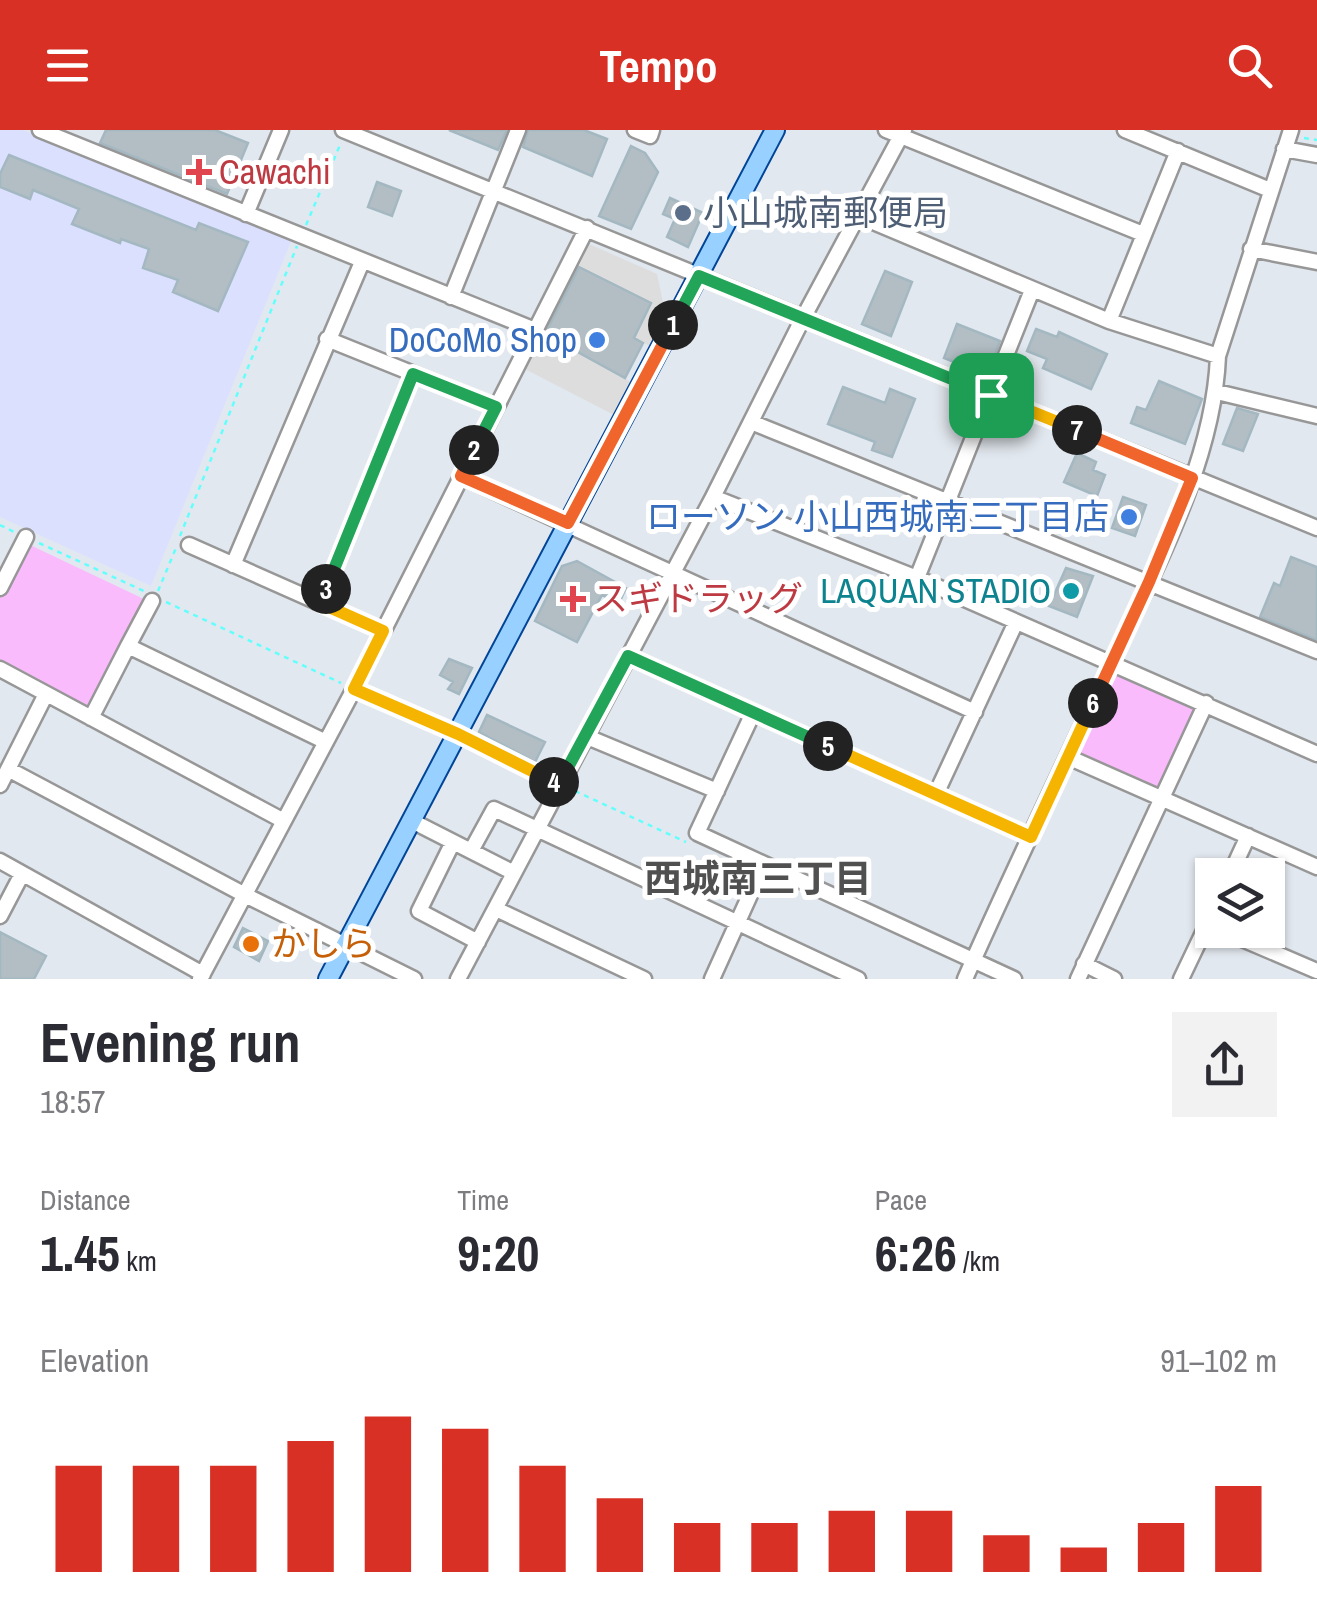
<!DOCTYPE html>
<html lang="en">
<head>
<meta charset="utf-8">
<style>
  :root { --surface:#fff; --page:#f2f2f3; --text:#2b2b33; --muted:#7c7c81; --accent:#d93025 }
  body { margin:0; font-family:"Archivo Narrow","Noto Sans JP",sans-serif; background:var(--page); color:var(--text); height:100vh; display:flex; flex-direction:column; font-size:38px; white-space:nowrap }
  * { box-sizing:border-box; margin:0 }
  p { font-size:32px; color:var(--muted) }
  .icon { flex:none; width:55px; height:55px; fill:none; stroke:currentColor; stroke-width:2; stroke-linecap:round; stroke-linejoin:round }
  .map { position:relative; height:849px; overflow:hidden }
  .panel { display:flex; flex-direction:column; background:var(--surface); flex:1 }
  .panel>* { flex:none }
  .controls { position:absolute; left:1195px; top:728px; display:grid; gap:20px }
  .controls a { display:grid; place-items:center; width:90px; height:90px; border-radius:0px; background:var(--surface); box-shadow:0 2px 8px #0004; font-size:50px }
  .pin { position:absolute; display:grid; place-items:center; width:85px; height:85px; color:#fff; margin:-42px; border-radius:20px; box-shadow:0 5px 15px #0006 }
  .km { position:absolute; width:50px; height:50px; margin:-25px; border-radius:50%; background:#222; color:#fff; font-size:28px; line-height:50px; text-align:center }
  .round { display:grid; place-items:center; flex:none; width:105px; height:105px; border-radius:0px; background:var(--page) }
  .summary { display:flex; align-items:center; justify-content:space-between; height:170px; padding:0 40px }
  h1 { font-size:55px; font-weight:700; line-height:75px }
  .stats { display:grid; grid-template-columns:repeat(3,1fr); gap:15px; height:170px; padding:10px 40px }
  .stats div { display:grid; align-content:center }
  .stats b { font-size:50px; font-weight:700 }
  .stats small { font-size:28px; font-weight:400 }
  .stats p { font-size:28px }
  .chart { height:280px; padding:20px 40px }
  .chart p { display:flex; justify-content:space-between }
  .chart svg { width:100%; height:180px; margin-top:10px; stroke:var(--accent); stroke-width:6 }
  header { display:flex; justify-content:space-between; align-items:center; height:130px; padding:0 40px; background:var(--accent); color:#fff; font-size:45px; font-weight:700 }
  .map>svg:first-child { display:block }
</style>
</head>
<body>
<header><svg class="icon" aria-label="menu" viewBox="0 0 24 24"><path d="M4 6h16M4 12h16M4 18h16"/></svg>Tempo<svg class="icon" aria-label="search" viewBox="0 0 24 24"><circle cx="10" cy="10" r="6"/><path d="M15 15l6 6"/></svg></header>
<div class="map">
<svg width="1317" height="849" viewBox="0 0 1317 849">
  <rect width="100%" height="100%" fill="#e2e8ef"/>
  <path fill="#dce0ff" d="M0 0H23L292 109 151 456 0 387Z"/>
  <path fill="#fabbfd" d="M28 414 146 470 90 580 0 532V465L4 464Z
    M1114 539 1197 577 1159 661 1076 623Z"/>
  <path fill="#ddd" d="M589 114 657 144 666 187 650 216 634 208 651 173 579 137Z
    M542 203 631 252 614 285 523 238Z"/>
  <path fill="#b2bec4" stroke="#a4b8c2" stroke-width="2.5" d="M106 0H215L248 13 227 64 100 13Z
    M449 0H507L498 20Z
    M528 0H584L607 9 592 46 523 17Z
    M631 16 645 23 658 42 631 99 599 86Z
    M9 25 196 100 199 93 248 112 218 181 173 162 178 150 143 138 149 119 121 109 120 113 72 94 79 79 33 60 30 69 0 57V44Z
    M377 52 401 61 392 86 368 77Z
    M670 68 703 83 688 117 667 107 675 89 663 84Z
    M579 137 651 173 634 208 643 213 625 248 545 204Z
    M885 141 912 152 891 206 862 194Z
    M957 194 1000 211 987 245 944 228Z
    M1036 199 1057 207 1059 202 1107 224 1091 259 1043 238 1047 229 1027 221Z
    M1159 251 1202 269 1185 314 1131 293 1137 277 1146 280Z
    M843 257 885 273 890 259 915 269 892 327 872 320 875 312 828 294Z
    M1237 278 1258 284 1243 321 1223 314Z
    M1077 323 1096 332 1093 340 1105 345 1097 366 1064 352Z
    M1123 367 1146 375 1135 406 1112 398Z
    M1291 427 1317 437V510L1260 487 1274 453 1280 456Z
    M577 431 626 458 619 473 602 465 577 512 535 491 562 436Z
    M1066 438 1093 446 1077 487 1049 476Z
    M449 529 472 538 459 564 448 559 453 552 440 545Z
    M487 585 545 612 535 632 479 602Z
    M243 798 268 811 259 831 234 817Z
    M0 802 46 826 34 849H0Z"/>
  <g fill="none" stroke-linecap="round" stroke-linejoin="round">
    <g stroke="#979797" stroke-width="19">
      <path id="minor" d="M40 0 535 200
        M343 0 1317 398
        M635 0 650 6 652 0
        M886 0 1143 104
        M1125 0 1270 60
        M1284 19 1317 25
        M246 84 281 0
        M859 86 1109 191 1218 226
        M1251 119 1317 132
        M451 167 518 0
        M1109 191 1178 21
        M327 209 496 277
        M1217 262 1317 286
        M751 292 1317 521
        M461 346 975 582
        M713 367 917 448 1317 624
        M189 415 383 501
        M233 435 362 132
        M917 448 1032 160
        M0 458 26 407
        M320 473 413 244
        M128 516 152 471
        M628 526 1031 707
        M0 539 282 690
        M753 583 697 703 1014 849
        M91 588 128 516 326 612
        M585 606 717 661
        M1068 627 1317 737
        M8 639 245 765 414 849
        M0 655 46 564
        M936 664 1016 492
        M412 691 514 743
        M453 712 419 781 478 812
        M471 721 494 679 858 849
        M0 731 203 844
        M1230 745 1248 706
        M496 779 644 849
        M0 786 22 744
        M1221 800 1317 841
        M1084 834 1114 849
        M200 849 354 559 587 98
        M458 849 713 367 802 190 904 0
        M712 849 759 745
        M965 849C1013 740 1065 633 1115 525 1158 433 1214 329 1218 226L1291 0
        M1078 849 1206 573
        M1181 849 1212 784"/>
    </g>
    <g stroke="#004597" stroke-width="22">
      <path id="major" d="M328 849 775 0"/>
    </g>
    <path stroke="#64fffc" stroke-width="2.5" stroke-dasharray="5 5" stroke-linecap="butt" d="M1304 8 1317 10
      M306 95 340 15
      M0 395 14 402
      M180 406 297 116
      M39 413 146 462
      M158 461 176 418
      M166 472 341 553
      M366 564 441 597
      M471 611 549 649
      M575 661 686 712"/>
    <use href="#minor" stroke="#fff" stroke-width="14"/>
    <use href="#major" stroke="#98d1ff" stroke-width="18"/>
  </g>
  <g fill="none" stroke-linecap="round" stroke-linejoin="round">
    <g stroke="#fff" stroke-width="20">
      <path id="split-1" d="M673 195 699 146 991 265"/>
    </g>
    <g stroke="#fff" stroke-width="20">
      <path id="split-2" d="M474 320 461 346 568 393 673 195"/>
    </g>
    <g stroke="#fff" stroke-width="20">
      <path id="split-3" d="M326 459 413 244 496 277 474 320"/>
    </g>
    <g stroke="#fff" stroke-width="20">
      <path id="split-4" d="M326 459 320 473 383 501 354 559 458 604 554 652"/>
    </g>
    <g stroke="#fff" stroke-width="20">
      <path id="split-5" d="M554 652 559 654 628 526 828 616"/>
    </g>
    <g stroke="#fff" stroke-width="20">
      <path id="split-6" d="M828 616 1031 707 1093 573"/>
    </g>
    <g stroke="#fff" stroke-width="20">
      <path id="split-7" d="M1077 300 1192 348 1149 452 1093 573"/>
    </g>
    <g stroke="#fff" stroke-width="20">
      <path id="split-8" d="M991 265 1077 300"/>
    </g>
    <use href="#split-1" stroke="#22a559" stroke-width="12"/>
    <use href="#split-2" stroke="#f0652b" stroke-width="12"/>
    <use href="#split-3" stroke="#22a559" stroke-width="12"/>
    <use href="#split-4" stroke="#f5b400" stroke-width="12"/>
    <use href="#split-5" stroke="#22a559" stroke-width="12"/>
    <use href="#split-6" stroke="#f5b400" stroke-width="12"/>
    <use href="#split-7" stroke="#f0652b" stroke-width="12"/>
    <use href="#split-8" stroke="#f5b400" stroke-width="12"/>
  </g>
  <g fill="#e0444e" stroke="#fff" stroke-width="4">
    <path d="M194 27h10v10h10v10h-10v10h-10v-10h-10v-10h10z"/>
    <path d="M568 454h10v10h10v10h-10v10h-10v-10h-10v-10h10z"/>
  </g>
  <circle fill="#5c6f8a" stroke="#fff" stroke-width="4" cx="683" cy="83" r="10"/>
  <g fill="#3f7fe0" stroke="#fff" stroke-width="4">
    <circle cx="597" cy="210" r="10"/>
    <circle cx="1129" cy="387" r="10"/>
  </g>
  <circle fill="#0f9aa8" stroke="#fff" stroke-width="4" cx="1071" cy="461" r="10"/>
  <circle fill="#e8710a" stroke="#fff" stroke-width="4" cx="251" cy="814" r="10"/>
  <g text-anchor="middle" stroke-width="10" stroke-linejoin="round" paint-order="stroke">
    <g font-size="35" fill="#be3a42" stroke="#fff" text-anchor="start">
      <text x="219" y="54">Cawachi</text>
      <text x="593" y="481">スギドラッグ</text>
    </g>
    <g font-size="35" fill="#4e5e75" stroke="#fff" text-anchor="start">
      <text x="703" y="95">小山城南郵便局</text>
    </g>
    <g font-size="35" fill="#366cbe" stroke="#fff" text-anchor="end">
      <text x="577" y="222">DoCoMo Shop</text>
      <text x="1109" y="399">ローソン 小山西城南三丁目店</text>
    </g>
    <g font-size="35" fill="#0d838f" stroke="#fff" text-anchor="end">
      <text x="1051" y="473">LAQUAN STADIO</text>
    </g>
    <g font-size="35" fill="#c56008" stroke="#fff" text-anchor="start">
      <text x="271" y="826">かしら</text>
    </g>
    <g font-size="38" font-weight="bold" fill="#505050" stroke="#fff">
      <text x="758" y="762">西城南三丁目</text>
    </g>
  </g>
</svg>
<div class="controls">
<a><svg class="icon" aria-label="layers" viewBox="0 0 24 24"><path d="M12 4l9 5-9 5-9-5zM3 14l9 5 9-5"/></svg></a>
</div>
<div class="pin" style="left:991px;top:265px;background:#1e9e55"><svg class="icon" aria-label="arrive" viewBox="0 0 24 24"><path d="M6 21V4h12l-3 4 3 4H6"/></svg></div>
<b class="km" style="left:673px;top:195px">1</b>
<b class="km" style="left:474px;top:320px">2</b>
<b class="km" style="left:326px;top:459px">3</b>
<b class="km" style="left:554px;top:652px">4</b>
<b class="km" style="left:828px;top:616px">5</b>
<b class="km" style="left:1093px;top:573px">6</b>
<b class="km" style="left:1077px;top:300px">7</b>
</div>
<section class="panel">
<div class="summary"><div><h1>Evening run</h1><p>18:57</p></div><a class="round"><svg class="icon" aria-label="share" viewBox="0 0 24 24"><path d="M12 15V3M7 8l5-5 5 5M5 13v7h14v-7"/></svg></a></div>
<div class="stats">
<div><p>Distance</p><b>1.45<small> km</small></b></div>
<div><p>Time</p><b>9:20</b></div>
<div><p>Pace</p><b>6:26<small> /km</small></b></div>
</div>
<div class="chart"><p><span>Elevation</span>91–102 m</p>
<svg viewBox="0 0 160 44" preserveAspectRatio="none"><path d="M5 44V18M15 44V18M25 44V18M35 44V12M45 44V6M55 44V9M65 44V18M75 44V26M85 44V32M95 44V32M105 44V29M115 44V29M125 44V35M135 44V38M145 44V32M155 44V23"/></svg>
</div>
</section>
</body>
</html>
